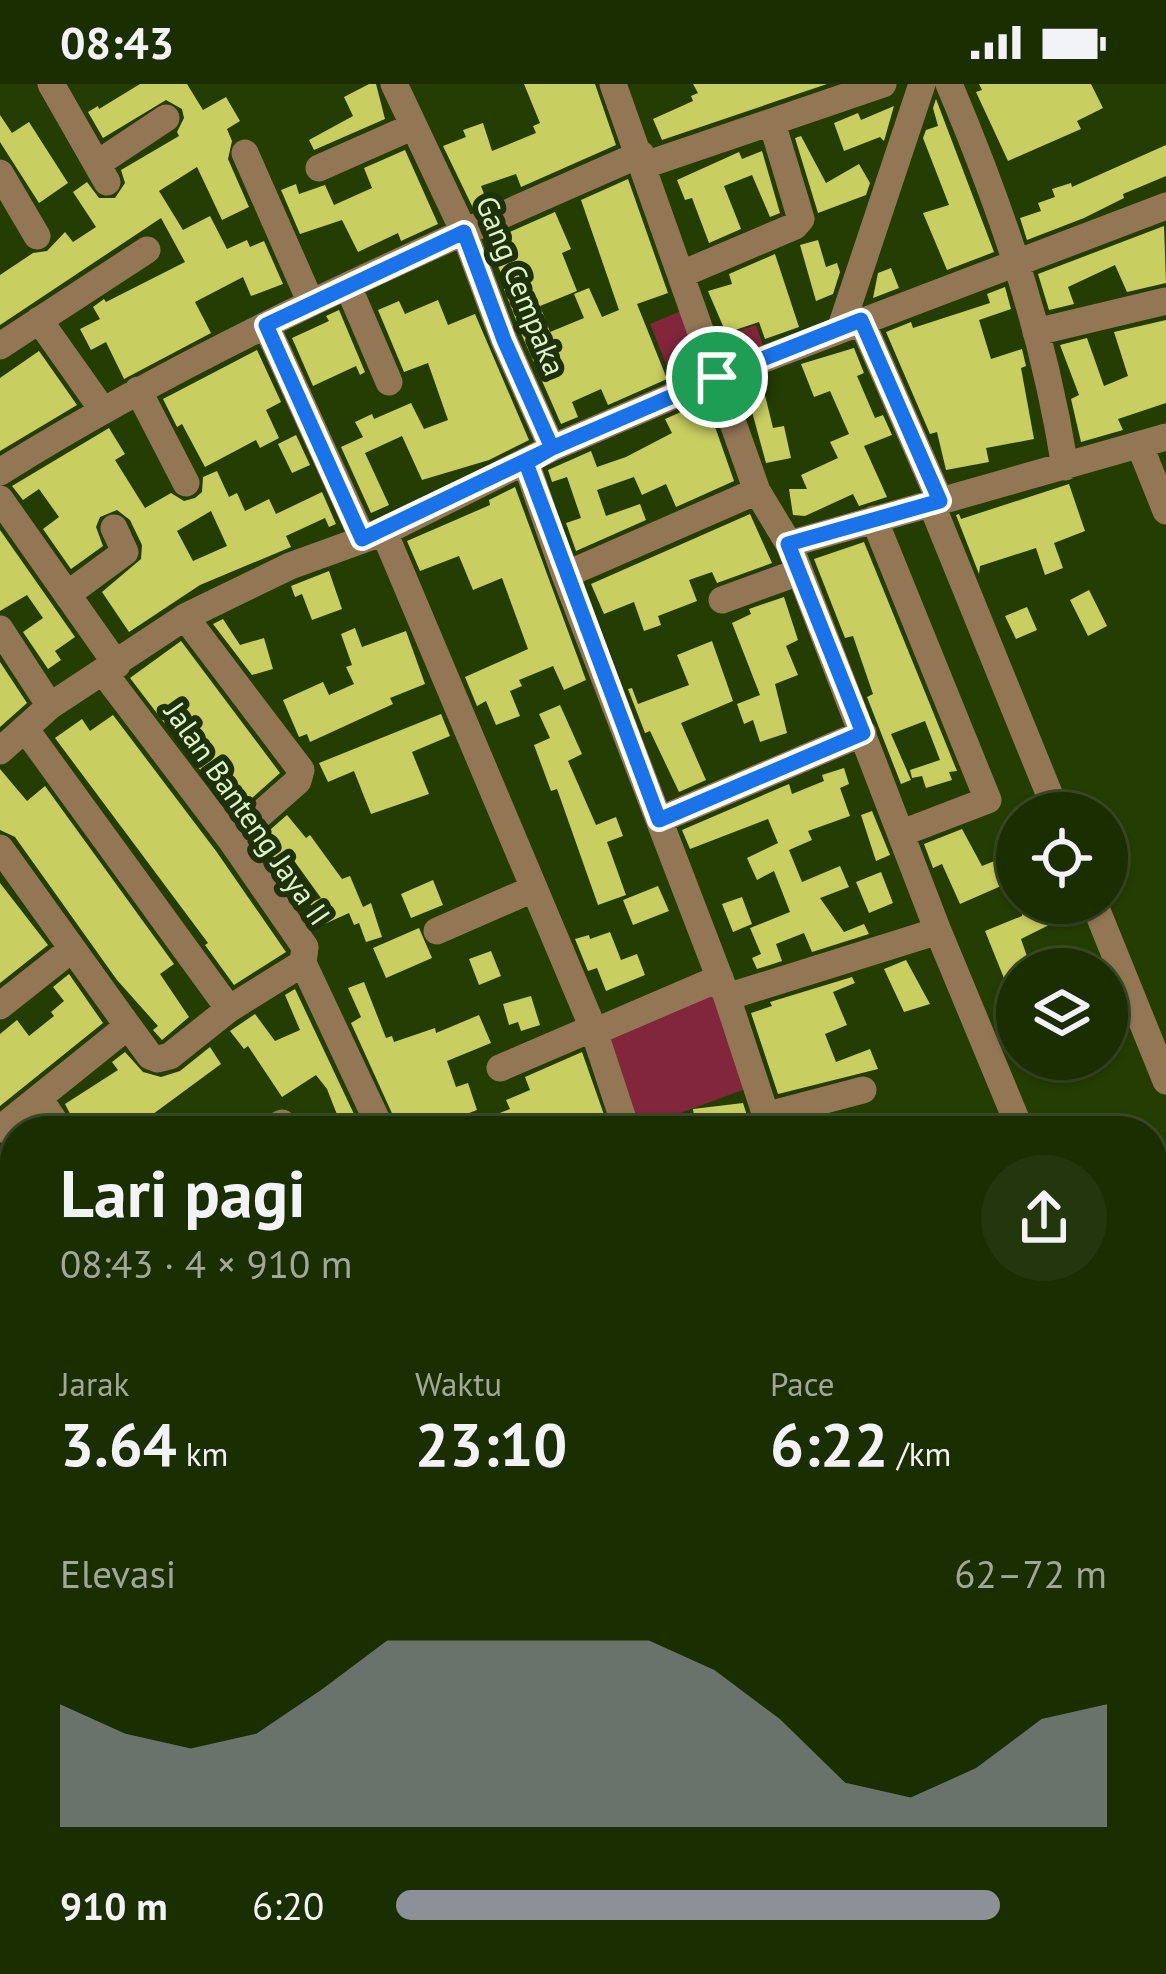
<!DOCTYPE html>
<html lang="id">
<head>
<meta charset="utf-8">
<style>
  :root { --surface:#1b2e02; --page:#24360c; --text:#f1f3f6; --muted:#a0a899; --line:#394a24; --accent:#8c9099 }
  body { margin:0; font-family:"PT Sans",sans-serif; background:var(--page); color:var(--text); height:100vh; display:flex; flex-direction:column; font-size:45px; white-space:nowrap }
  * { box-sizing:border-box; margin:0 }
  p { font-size:39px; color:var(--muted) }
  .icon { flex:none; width:66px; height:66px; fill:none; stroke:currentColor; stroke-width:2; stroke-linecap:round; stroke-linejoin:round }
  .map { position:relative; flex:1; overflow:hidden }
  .drawer { position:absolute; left:0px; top:1032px; width:1167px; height:858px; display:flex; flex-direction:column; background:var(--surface); border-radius:48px 48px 0 0; box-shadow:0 3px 9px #0004,0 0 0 3px var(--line) }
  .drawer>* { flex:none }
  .buttons { position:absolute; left:996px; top:708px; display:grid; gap:24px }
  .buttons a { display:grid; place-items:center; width:132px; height:132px; border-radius:50%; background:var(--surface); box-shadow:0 3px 9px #0004,0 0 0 3px var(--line); font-size:60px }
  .pin { position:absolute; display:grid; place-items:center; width:102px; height:102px; color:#fff; margin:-51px; border:6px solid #fff; border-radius:50%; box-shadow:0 3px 12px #0007 }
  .round { display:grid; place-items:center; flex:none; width:126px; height:126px; border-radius:63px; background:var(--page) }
  .head { display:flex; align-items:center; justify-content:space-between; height:204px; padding:0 60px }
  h1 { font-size:66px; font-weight:700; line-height:90px }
  .stats { display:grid; grid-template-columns:repeat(3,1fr); gap:18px; height:204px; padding:12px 60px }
  .stats div { display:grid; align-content:center }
  .stats b { font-size:60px; font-weight:700 }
  .stats small { font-size:33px; font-weight:400 }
  .stats p { font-size:33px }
  .chart { height:336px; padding:24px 60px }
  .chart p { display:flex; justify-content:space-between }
  .chart svg { width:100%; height:216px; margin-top:12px; fill:var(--accent); opacity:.7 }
  ul { padding:0 60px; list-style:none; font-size:39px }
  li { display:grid; grid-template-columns:192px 144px 1fr; align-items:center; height:90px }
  li i { height:30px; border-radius:15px; background:var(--accent) }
  .status { display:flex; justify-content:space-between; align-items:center; height:84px; padding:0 60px; background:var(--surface); direction:ltr }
  .status svg { height:33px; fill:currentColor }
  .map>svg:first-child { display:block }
</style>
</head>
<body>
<div class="status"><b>08:43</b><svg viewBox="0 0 49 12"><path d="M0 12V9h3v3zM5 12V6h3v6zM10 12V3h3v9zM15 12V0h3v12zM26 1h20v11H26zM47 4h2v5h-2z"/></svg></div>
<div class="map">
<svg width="1166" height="1890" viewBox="0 0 1166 1890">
  <rect width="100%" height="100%" fill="#243d02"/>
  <path fill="#82263b" d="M688 224 712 291 677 307 650 240Z
    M756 241 766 270 723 285 711 256Z
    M713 909 748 1004 637 1045 602 949Z
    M15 1258V1373L0 1318V1263Z
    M1152 1463 1166 1505V1547L1152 1551Z"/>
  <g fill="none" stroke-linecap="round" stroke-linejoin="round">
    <path stroke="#2b7f7c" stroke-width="33" d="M1152 1207 1166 1199
      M0 1428 15 1417"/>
  </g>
  <path fill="#c9ce61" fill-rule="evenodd" d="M140 0H187L203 26 226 13 240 37 227 45 232 57 228 75 249 123 222 136 197 83 159 107 183 146 210 132 227 165 247 156 250 163 264 157 283 200 251 212 243 193 195 218 211 249 124 295 106 258 91 266 80 245 100 235 93 223 104 215 106 218 185 178 161 134 0 241V191L33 169 47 167 65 148 73 158 96 143 73 108 87 98 99 114H115L125 99 121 86 179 52 177 48 184 34 182 25 166 16 103 54 88 28 98 22 99 25Z
    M369 0H376L385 35 314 66 309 56 353 32 344 13Z
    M524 0H595L616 61 521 103 516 90 481 102 487 118 473 124 443 62 466 53 463 46 483 39 492 67 536 49 533 42 540 39Z
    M693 0H827L662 56 653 35 693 17 691 12 698 9Z
    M979 0H1091L1103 24 1077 37 1081 45 1008 77 976 8 982 6Z
    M936 15 994 168 947 186 923 129 949 121 923 54 926 46 938 42 933 24Z
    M894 22 884 57 880 53 844 67 834 39 858 29 861 36Z
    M0 31 12 49 29 38 68 99 39 119 0 58Z
    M801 52 826 99 859 80 870 99 866 111 818 129 795 54Z
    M1166 61V92L1123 110 1124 114 1084 134 1027 156 1020 134 1041 127 1038 119 1055 113 1052 105 1071 99 1072 103Z
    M405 66 438 140 401 157 398 149 358 168 342 136 300 150 281 106 296 100 299 110 325 101 334 121 372 104 364 84Z
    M762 67 780 129 770 133 752 91 724 102 741 145 709 159 692 114 685 116 677 96 739 68 742 75Z
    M628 95 668 209 637 220 667 295 608 321 601 305 572 318 578 333 561 340 521 249 504 205 508 204 487 158 555 128 571 165 562 169 577 207 540 222 550 248 584 234 574 210 589 204 602 233 619 226 581 116Z
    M1164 142 1166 199 1127 208 1115 181 1068 203 1074 220 1049 226 1038 190Z
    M818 156 826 183 837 179 840 188 833 210 816 217 800 161Z
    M775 170 799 243 765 255 759 238 726 249 708 207 732 200 729 190Z
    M891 184 899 204 873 214 878 189Z
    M1005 203 1011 225 979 236 991 275 1022 265 1026 282 1021 284 1034 355 986 364 989 378 946 386 937 348 930 350 886 248 911 238 913 244 990 219 987 210Z
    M438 216 448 241 475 230 529 356 489 376 422 396 402 352 365 369 389 421 371 429 341 363 363 353 355 338 372 330 374 335 411 319 424 345 448 336 428 279 404 288 378 226 399 217 405 230Z
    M339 226 365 288 360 291 356 282 313 302 292 254 329 237 326 232Z
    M1166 236V319L1118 335 1123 346 1081 358 1071 315 1079 311 1060 261 1087 254 1104 302 1128 292 1114 248Z
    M854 264 864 289 857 292 875 334 883 331 892 351 864 362 887 413 859 422 853 410 805 432 793 431 789 405H807L801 391 838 374 830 358 849 350 830 307 814 313 801 280Z
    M257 266 281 318 266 326 279 354 260 364 256 356 205 383 182 340 177 343 163 315Z
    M39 267 77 321 0 367V294Z
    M761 295 773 344 784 342 791 374 766 379 745 302Z
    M706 317 734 397 676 423 666 400 642 411 634 393 597 406 606 432 640 420 646 436 576 467 566 439 581 434 567 393 552 398 548 386 591 367 597 383 626 373 672 349 665 335Z
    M109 344 125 370 115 376 145 424 171 409 184 417 195 414 202 408 203 393 217 387 229 413 237 409 245 427 269 415 276 430 322 408 336 440 329 443 325 434 286 452 291 463 200 501 129 548 102 508 141 475 142 461 130 436 117 426 100 433 96 443 103 462 71 485 43 445 59 433 39 405 23 416 12 402ZM211 427 227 462 193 477 177 447Z
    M296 351 310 381 292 389 278 360Z
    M1069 400 1085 447 1054 459 1063 484 1045 491 1036 464 980 482 979 490 956 431 959 430 961 435Z
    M515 403 586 596 564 606 553 582 519 596 522 602 510 607 520 632 496 641 486 617 477 622 465 593 528 565 502 494 473 506 459 472 420 487 407 457 490 421 489 416Z
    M750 430 772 479 717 499 712 488 689 496 697 517 658 532 661 541 644 547 634 518 604 530 591 500Z
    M0 446 75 553 55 567 61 576 48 585 23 548 43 534 27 511 0 527Z
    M864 458 957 687 949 688 952 696 926 704 922 692 912 694 910 686 940 676 925 637 891 650 911 696 901 700 867 613 873 610 853 552 845 554 814 475Z
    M329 487 342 525 312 536 302 510 295 513 291 502Z
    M1089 506 1107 542 1088 552 1070 516Z
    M784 513 798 556 786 562 798 591 775 600 787 649 760 658 753 636 744 640 737 620 760 611 732 539 751 530 749 525Z
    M1027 523 1037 546 1016 555 1005 532Z
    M223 535 240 561 264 554 273 585 252 591 213 540Z
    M355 544 362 563 406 547 425 600 390 614 393 620 310 658 307 650 299 653 283 616 323 598 329 611 354 600 346 583 352 581 341 550Z
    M181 557 280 689 234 730 130 594Z
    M712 557 733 617 681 639 706 696 679 708 650 647 645 649 628 605 632 604 638 620 689 601 677 571Z
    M0 578 27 619 0 643Z
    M560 621 582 670 568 677 596 741 616 733 623 752 607 758 626 811 598 821 557 705 551 707 534 661 550 654 539 630Z
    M441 630 450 652 412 668 429 710 371 730 354 687 328 698 319 679Z
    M113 631 216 767 286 868 234 901 205 861 208 859 55 654 82 635 90 647Z
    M844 684 849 700 840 704 850 732 808 747 812 756 789 766 802 798 840 782 849 803 820 814 844 848 864 840 869 850 812 868 804 849 776 860 782 877 757 885 752 874 761 870 750 844 790 828 774 787 757 796 747 774 778 759 768 735 690 765 682 746 789 700 792 710 824 697 822 691Z
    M0 685 27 717 45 702 174 880 160 890 189 933 162 956 153 946 158 942 117 896 15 753 0 746Z
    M872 727 890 771 876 777 861 731Z
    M287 731 306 754 310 751 342 795 350 792 363 823 371 819 382 853 366 858 359 839 354 841 349 829 320 842 310 819 321 814 290 771 273 785 255 759Z
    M962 745 982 782 1017 768V795L960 820 942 780 933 784 924 760Z
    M881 788 893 819 869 829 856 798Z
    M433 796 443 821 411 834 401 810Z
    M0 799 48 861 0 899Z
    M658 802 669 827 633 841 623 816Z
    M742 813 752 840 733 848 722 820Z
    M1036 819H1041L1051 840 1021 855 1031 884 1017 885 1016 924 985 847 1022 832V827Z
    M419 844 432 874 386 894 373 864Z
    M610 848 621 876 637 870 645 891 606 907 597 884 588 887 575 855 589 851 590 855Z
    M491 867 501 892 479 901 469 875Z
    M906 876 930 920 904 928 884 885Z
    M69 890 103 939 0 1022V950L17 936 29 952 54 932 51 928 64 917 53 903Z
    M852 893 855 899 833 908 847 941 825 950 836 978 870 965 878 985 778 1010 751 929 772 922 770 918Z
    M364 898 386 954 392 952 394 958 435 944 436 949 479 931 491 959 447 977 456 1003 468 999 477 1026 422 1047H400L351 939 361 933 348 904Z
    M295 905 362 1047H354L347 1030 338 1033 327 1005 316 991 282 1013 248 962 244 965 230 947 255 930 275 957 300 946 285 911Z
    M531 912 540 941 521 947 518 938 509 941 503 920Z
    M210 963 221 980 130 1047H79L65 1020 118 986 112 978 125 968 143 988 161 993 180 987Z
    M582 968 609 1045 486 1047 482 1036 510 1025 506 1016 530 1006 525 993Z
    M743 1019 750 1041 696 1047 693 1025Z
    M15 1056V1173L0 1153V1134L8 1128 0 1117V1065Z
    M15 1499V1576L0 1544V1503Z
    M0 1668 6 1674 15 1703V1766L0 1772Z
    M1166 1728V1814L1152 1781V1734Z
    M15 1792V1829L4 1831 0 1795Z
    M15 1865V1875H45L50 1890H0V1868Z
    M248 1875H290L295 1890H253Z
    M795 1875 797 1884 826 1875H856L864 1890H765L764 1881Z"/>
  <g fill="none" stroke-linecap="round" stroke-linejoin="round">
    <path stroke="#937755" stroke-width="27" d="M51 0 107 98
      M394 0 464 148 504 256 552 364
      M613 0 757 407 789 460 938 847 1021 1047
      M949 0C1003 128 1043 245 1065 383
      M245 69 311 219
      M97 80 166 34
      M645 81 883 0
      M319 84 414 42
      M0 89 37 152
      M682 190 795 142 801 135 772 39
      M348 202 389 298
      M39 236 102 325
      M861 236 940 417
      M266 241 363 455
      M840 246 922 0
      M1036 248 1166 217
      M0 262 147 166
      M138 306 186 399
      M1140 362 1166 427
      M526 379 565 491 727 913 771 1047
      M0 388C203 261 422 166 641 70
      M0 415 117 581
      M931 419 1057 729
      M874 435 988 716 902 749
      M384 448 593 944 623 1035
      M789 460 1166 353
      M565 491 757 407
      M68 510 125 468 114 444
      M722 516 799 488
      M185 533 301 686 298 697 231 756
      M0 545 50 622
      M104 589 231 756 305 863 303 879 382 1047
      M26 646 229 925
      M0 667 50 622 185 533 290 482 384 448 552 364 717 293 1166 122
      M659 736 863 649
      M0 764 128 942 150 972 158 975 170 972 229 925 303 879
      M1094 819 1166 997
      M437 847 533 805
      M727 913 938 847
      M0 922 72 865
      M594 948 720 894
      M500 984 593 944
      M39 1014 61 1047
      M768 1031 863 1006
      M0 1045 128 942
      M267 1047 282 1039
      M0 1203 15 1194
      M1159 1372 1166 1449
      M0 1600 15 1659
      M1152 1849 1157 1866
      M0 1850 15 1847
      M69 1875 74 1890
      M229 1875 231 1882
      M308 1875 316 1890
      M583 1875 588 1890
      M746 1875 747 1890
      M932 1875 936 1890
      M1048 1875 1052 1890
      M1080 1890 1130 1875"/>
  </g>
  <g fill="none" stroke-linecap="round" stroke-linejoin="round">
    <g stroke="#fff" stroke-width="24">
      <path id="route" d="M717 293 552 364 362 455 266 241 464 148 504 256 552 364 526 379 659 736 863 649 788 460 940 417 861 236 717 293"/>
    </g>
    <use href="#route" stroke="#1a73e8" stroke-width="15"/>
  </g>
  <g text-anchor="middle" stroke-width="12" stroke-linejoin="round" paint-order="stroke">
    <g font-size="30" fill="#dff4ce" stroke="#1e310a">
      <text transform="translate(520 202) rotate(68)" y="10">Gang Cempaka</text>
      <text transform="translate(247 730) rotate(55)" y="10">Jalan Banteng Jaya II</text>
    </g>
  </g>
</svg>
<div class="buttons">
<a><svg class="icon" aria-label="locate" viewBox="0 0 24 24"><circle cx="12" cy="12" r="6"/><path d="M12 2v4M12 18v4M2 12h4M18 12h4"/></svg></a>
<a><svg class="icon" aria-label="layers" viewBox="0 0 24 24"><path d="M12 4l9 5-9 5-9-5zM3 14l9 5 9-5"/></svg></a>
</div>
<div class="pin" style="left:717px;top:293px;background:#1e9e55"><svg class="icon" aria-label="arrive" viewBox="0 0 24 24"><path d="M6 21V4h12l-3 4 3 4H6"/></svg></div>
<section class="drawer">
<div class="head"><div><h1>Lari pagi</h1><p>08:43 · 4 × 910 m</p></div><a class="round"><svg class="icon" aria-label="share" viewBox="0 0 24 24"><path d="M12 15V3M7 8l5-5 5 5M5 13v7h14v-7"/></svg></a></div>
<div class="stats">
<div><p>Jarak</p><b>3.64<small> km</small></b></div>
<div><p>Waktu</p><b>23:10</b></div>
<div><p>Pace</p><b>6:22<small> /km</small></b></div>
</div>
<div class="chart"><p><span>Elevasi</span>62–72 m</p>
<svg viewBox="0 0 160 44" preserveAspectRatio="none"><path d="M0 44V19L10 25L20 28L30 25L40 16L50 6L60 6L70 6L80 6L90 6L100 12L110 22L120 35L130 38L140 32L150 22L160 19V44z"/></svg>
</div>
<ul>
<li><b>910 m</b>6:20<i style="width:85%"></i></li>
</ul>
</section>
</div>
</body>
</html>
